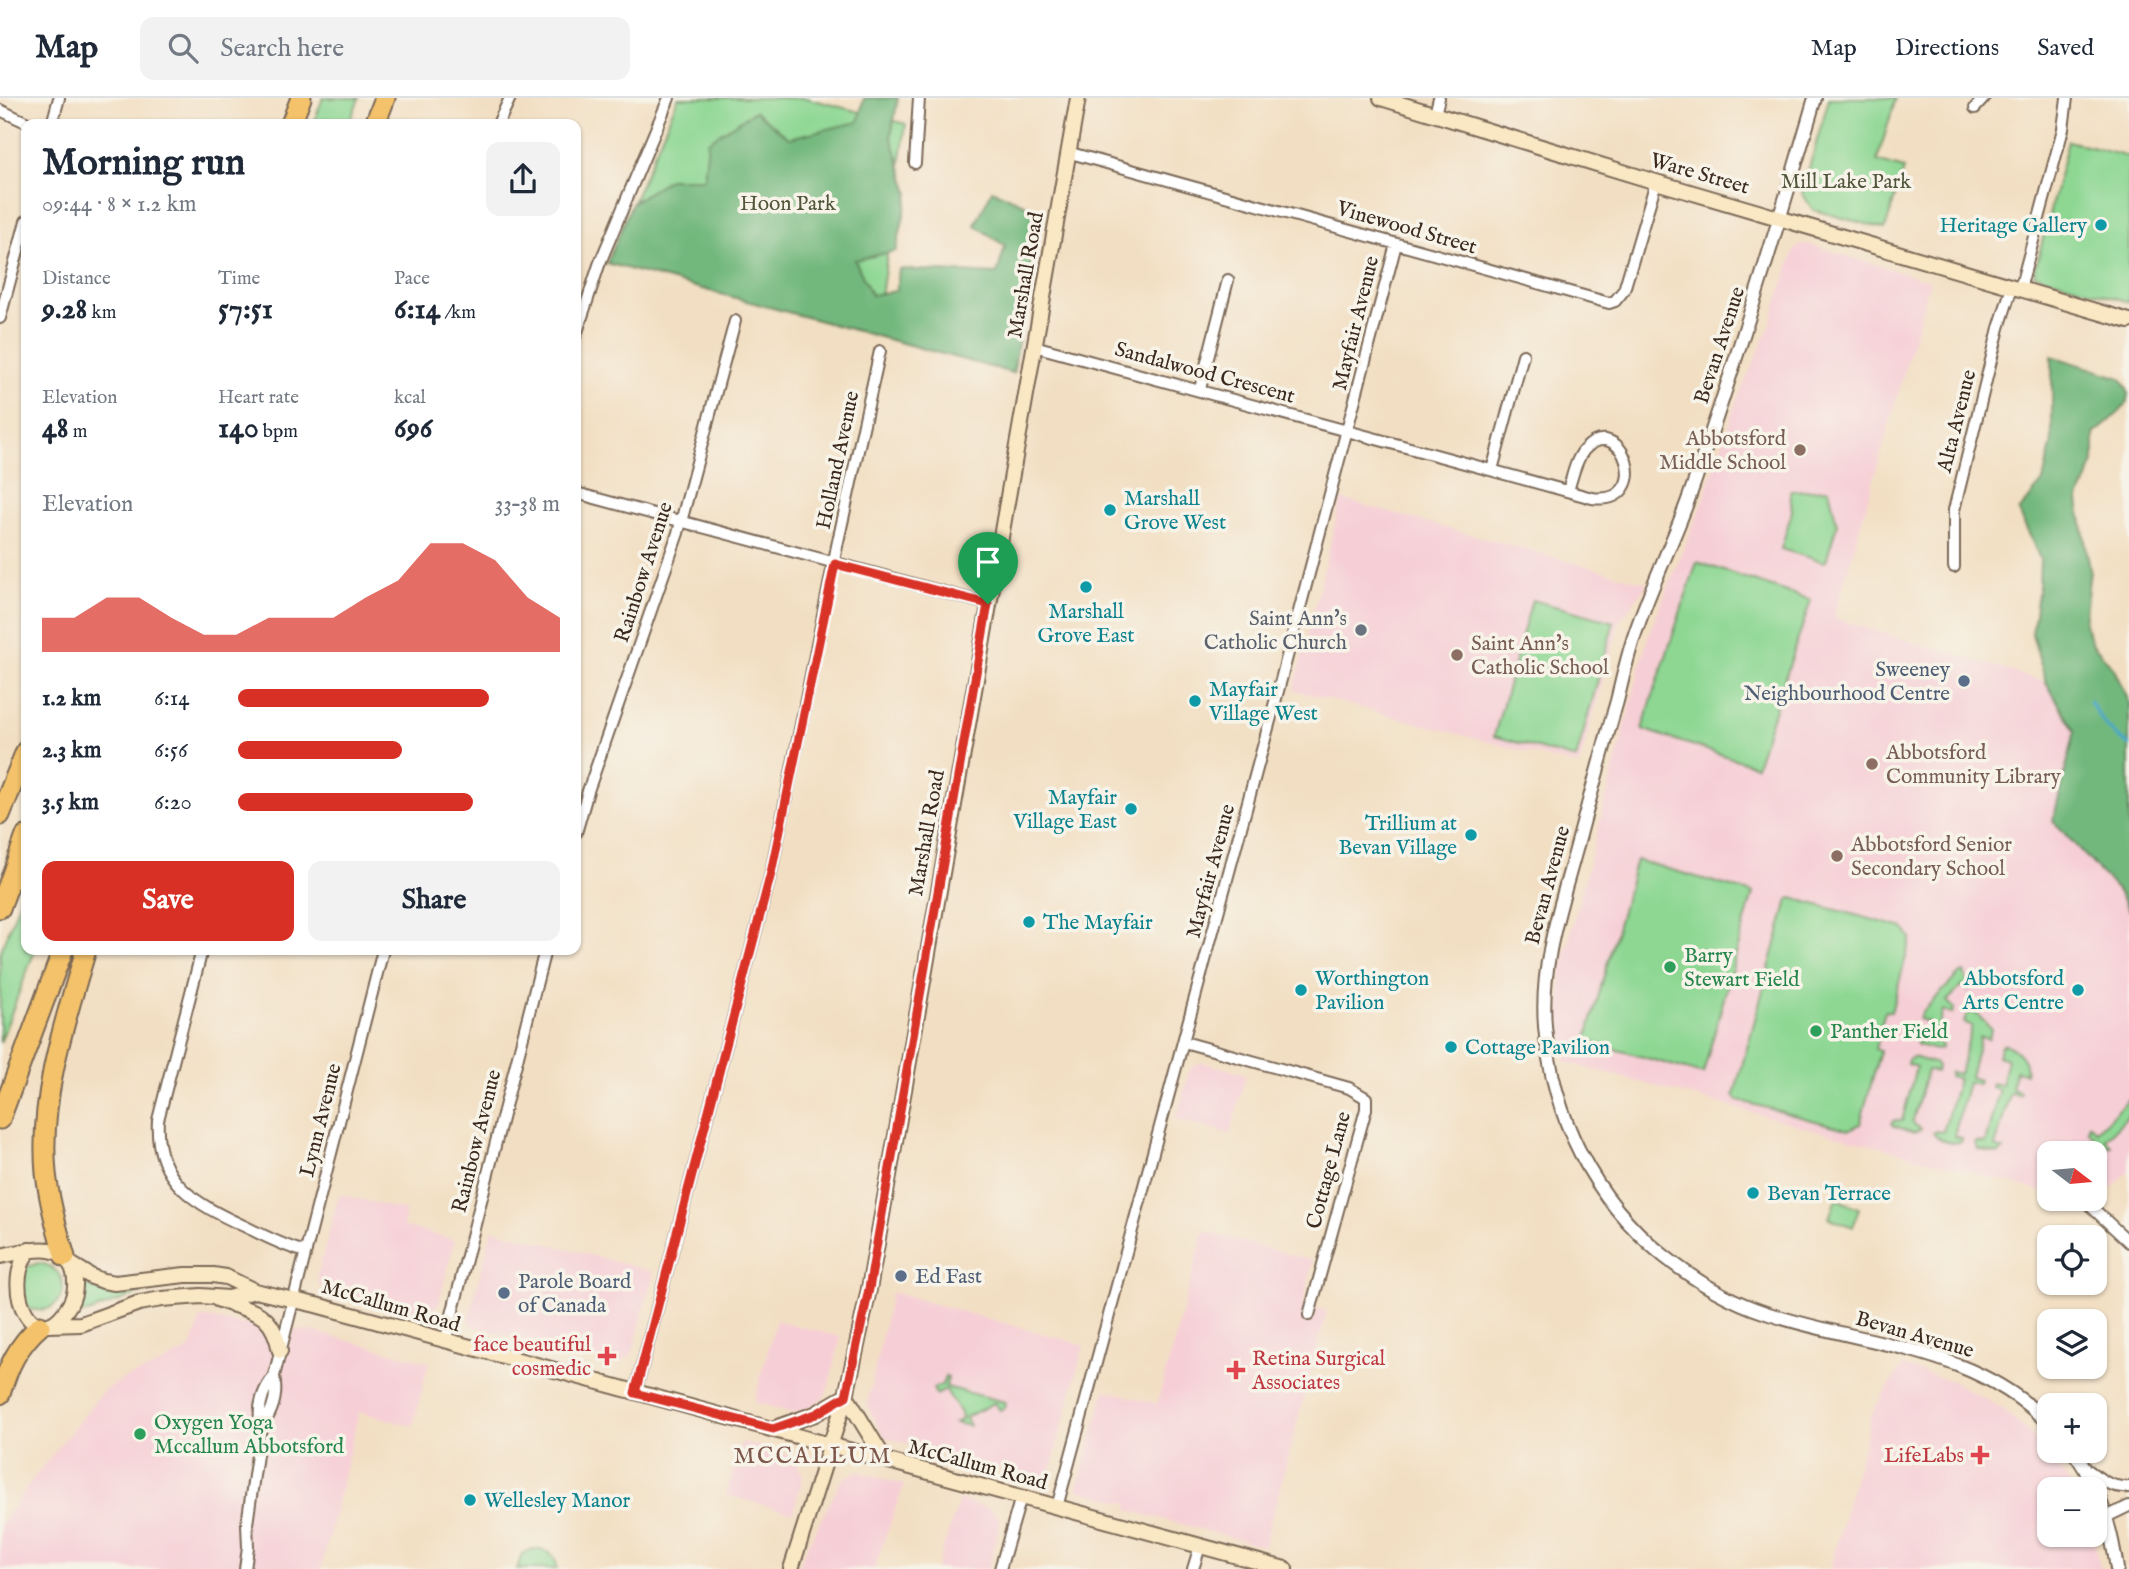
<!DOCTYPE html>
<html lang="en">
<head>
<meta charset="utf-8">
<style>
  :root { --surface:#fff; --page:#f2f2f3; --text:#1f2937; --muted:#747a83; --line:#e0e1e3; --accent:#d93025 }
  body { margin:0; font-family:"IM FELL English",serif; background:var(--page); color:var(--text); height:100vh; display:flex; flex-direction:column; font-size:26px; white-space:nowrap }
  * { box-sizing:border-box; margin:0 }
  p { font-size:23px; color:var(--muted) }
  .icon { flex:none; width:38px; height:38px; fill:none; stroke:currentColor; stroke-width:2; stroke-linecap:round; stroke-linejoin:round }
  .map { position:relative; flex:1; overflow:hidden }
  .panel { position:absolute; left:21px; top:21px; width:560px; height:836px; display:flex; flex-direction:column; background:var(--surface); border-radius:14px; box-shadow:0 2px 5px #0004 }
  .panel>* { flex:none }
  .needle { width:46px; rotate:106deg }
  .tools { position:absolute; left:2037px; top:1043px; display:grid; gap:14px }
  .tools a { display:grid; place-items:center; width:70px; height:70px; border-radius:14px; background:var(--surface); box-shadow:0 2px 5px #0004; font-size:35px }
  .pin { position:absolute; display:grid; place-items:center; width:60px; height:60px; color:#fff; margin:-72px -30px; border-radius:50% 50% 50% 0; rotate:-45deg; box-shadow:0 0 7px #0007 }
  .pin .icon { rotate:45deg }
  .round { display:grid; place-items:center; flex:none; width:74px; height:74px; border-radius:14px; background:var(--page) }
  .summary { display:flex; align-items:center; justify-content:space-between; height:119px; padding:0 21px }
  h1 { font-size:38px; font-weight:700; line-height:52px }
  .metrics { display:grid; grid-template-columns:repeat(3,1fr); gap:10px; height:119px; padding:7px 21px }
  .metrics div { display:grid; align-content:center }
  .metrics b { font-size:30px; font-weight:700 }
  .metrics small { font-size:19px; font-weight:400 }
  .metrics p { font-size:19px }
  .chart { height:196px; padding:14px 21px }
  .chart p { display:flex; justify-content:space-between }
  .chart svg { width:100%; height:126px; margin-top:7px; fill:var(--accent); opacity:.7 }
  .button { display:flex; gap:14px; margin-top:auto; padding:14px 21px }
  .button a { flex:1; height:80px; border-radius:14px; background:var(--accent); color:#fff; font-size:28px; font-weight:700; line-height:80px; text-align:center }
  .button a+a { background:var(--page); color:var(--text) }
  ul { padding:0 21px; list-style:none; font-size:23px }
  li { display:grid; grid-template-columns:112px 84px 1fr; align-items:center; height:52px }
  li i { height:18px; border-radius:9px; background:var(--accent) }
  header { display:flex; align-items:center; gap:42px; box-sizing:border-box; height:98px; padding:0 35px; background:var(--surface); border-bottom:2px solid var(--line) }
  header strong { font-size:33px }
  nav { display:flex; gap:38px; margin-inline-start:auto; font-size:24px }
  .search { width:490px; height:63px; background:var(--page); display:flex; align-items:center; gap:18px; box-sizing:border-box; padding:0 24px; border-radius:14px; color:var(--muted); font-size:26px }
  .map>svg:first-child { display:block }
</style>
</head>
<body>
<header>
<strong>Map</strong>
<div class="search"><svg class="icon" aria-label="search" viewBox="0 0 24 24"><circle cx="10" cy="10" r="6"/><path d="M15 15l6 6"/></svg>Search here</div>
<nav><a>Map</a><a>Directions</a><a>Saved</a></nav>
</header>
<div class="map">
<svg width="2129" height="1471" viewBox="0 0 2129 1471">
  <rect width="100%" height="100%" fill="#f7f3e8"/>
  <filter id="ink" filterUnits="userSpaceOnUse"><feTurbulence type="fractalNoise" baseFrequency=".0143" numOctaves="2"/><feDisplacementMap in="SourceGraphic" scale="14" xChannelSelector="R" yChannelSelector="G"/><feConvolveMatrix kernelMatrix="1 2 1 2 8 2 1 2 1" color-interpolation-filters="sRGB"/></filter>
  <filter id="wash" filterUnits="userSpaceOnUse"><feTurbulence type="fractalNoise" baseFrequency=".00686" numOctaves="4" result="noise"/><feDisplacementMap in="SourceGraphic" scale="28" xChannelSelector="R" yChannelSelector="G"/><feGaussianBlur stdDeviation="1.57" result="paint"/><feColorMatrix in="noise" values="0 0 0 0 0 0 0 0 0 0 0 0 0 0 0 0 0 1.4 0 .05"/><feComposite in="paint" operator="in"/></filter>
  <g filter="url(#wash)">
    <rect width="100%" height="100%" fill="#f2dfc3"/>
    <path fill="#f6cfd6" d="M1808 146 1930 183 1834 520 2046 584 2075 633 2053 723 2117 792 2129 812V1073L2110 1091 2095 1093V1055H2049V1095L1565 964 1560 918 1562 868 1649 535 1703 403 1737 301 1769 230 1794 153 1801 147Z
      M1341 401 1648 485 1620 523 1579 668 1294 592Z
      M1200 964 1246 976 1230 1036 1176 1021 1190 971Z
      M339 1096 406 1113 403 1128 455 1142 439 1204 432 1214 423 1217 329 1193 319 1188 317 1179Z
      M492 1131 654 1174 632 1257 617 1266 472 1228 468 1222Z
      M1204 1133 1313 1163 1303 1206 1327 1213 1264 1448 1128 1412 1129 1406 1077 1392 1105 1292 1157 1306Z
      M891 1194 1084 1247 1050 1376 1038 1381 884 1339 867 1307Z
      M201 1219 259 1229 316 1234 429 1264 413 1328 359 1314 321 1471H0V1427L29 1386 103 1293 123 1281 150 1271 191 1250Z
      M776 1222 841 1239 828 1291 823 1301 803 1313 793 1315 754 1304Z
      M1902 1268 1952 1283 2000 1309 2038 1343 2074 1391H2049V1437H2093L2100 1471H1830L1872 1315Z
      M741 1344 792 1358 803 1377 793 1415 726 1397Z
      M857 1373 904 1387 874 1471H798L804 1454 840 1385 843 1381Z
      M959 1402 991 1411 999 1419 1000 1426 988 1471H936Z"/>
    <path fill="#8dd793" stroke="#648058" stroke-width="2" d="M323 0H359L349 26H313Z
      M678 0H806L906 26 877 226 1015 265 1013 275 607 165Z
      M1829 0H1896L1877 63 1904 71 1885 131 1813 112 1802 95Z
      M2068 43 2129 59V204L2034 176Z
      M1829 391 1837 427 1826 463 1824 464 1781 451 1792 413 1790 393Z
      M1697 464 1811 502 1756 668 1642 631Z
      M1532 502 1614 524 1576 661 1494 638Z
      M1636 762 1753 795 1703 976 1586 943Z
      M26 786V852H35L0 945V855Z
      M1792 800 1904 830 1911 840 1891 914 1885 913 1875 951 1880 953 1860 1026 1849 1032 1737 1002 1734 997 1788 802Z
      M1964 874 1969 889 1968 892 1963 887 1947 903 1954 910 1952 916 1943 913 1934 944 1942 947V950L1936 952 1917 947 1914 941 1924 942 1929 924 1919 921 1922 914 1959 876Z
      M1972 914 1977 916 1991 931 1989 941 1980 939 1970 979 1979 982 1978 986 1968 984 1954 1038 1962 1040V1043C1954 1047 1937 1042 1933 1035L1935 1033 1943 1034 1958 981 1949 978 1950 974 1959 976 1972 928 1964 924 1967 917Z
      M2005 946C2017 952 2028 962 2025 975L2016 973 2012 991 2020 994 2019 997 2010 995 1995 1049 2004 1052 1999 1056 1978 1051 1975 1046 1976 1044 1985 1045 1999 992 1991 989V985L2001 987 2007 961 1998 958 2001 948Z
      M1913 959 1934 965 1937 969 1936 974 1927 972 1912 1026 1921 1031 1915 1034 1894 1028 1892 1025 1894 1022 1902 1023 1916 969 1907 966 1908 962Z
      M2129 1000V1017L2105 1041 2112 1048 2105 1049 2088 1033 2089 1026 2097 1033Z
      M1836 1101 1859 1110 1853 1129 1829 1120Z
      M38 1165C77 1170 67 1221 29 1211L16 1184 24 1170Z
      M83 1187 113 1195 147 1192 91 1214 75 1217 82 1198Z
      M945 1278 948 1279 946 1289 1005 1304 1004 1310 1000 1312 994 1305 966 1319 969 1328 955 1325 963 1320 946 1292 936 1297 933 1290 942 1287Z
      M532 1451C545 1451 557 1456 557 1471H517L522 1456Z"/>
    <path fill="#72b87d" stroke="#56714e" stroke-width="2" d="M864 0H898L891 38 909 95 896 153 855 162 871 197 896 193 899 171 997 176 1005 148 975 127 992 92 1040 113 1013 275 607 165 632 105 669 81H704L708 43 755 13 789 40 858 24Z
      M2052 258 2121 280C2123 284 2128 291 2129 296 2129 309 2103 329 2094 336V364L2078 403 2090 471 2084 526 2092 545 2114 571 2129 604V812L2117 792 2053 723 2075 633 2046 584 2032 536 2039 488 2040 461 2019 414 2043 383 2052 343Z"/>
    <g fill="none" stroke-linecap="round" stroke-linejoin="round">
      <path stroke="#48a7c7" stroke-width="3.5" d="M2090 603C2100 621 2111 636 2129 647"/>
    </g>
  </g>
  <g filter="url(#ink)">
    <g fill="none" stroke-linecap="round" stroke-linejoin="round">
      <g stroke="#7b6958" stroke-width="14">
        <path id="minor" d="M1975 10 1984 0
          M0 12 30 26
          M1435 16 1439 0
          M52 26 59 0
          M498 26 510 0
          M1067 54 1609 205 1615 203 1624 192 1656 84
          M915 65 919 0
          M2020 191 2063 31 2067 0
          M0 220 26 123
          M576 237 599 167 669 0
          M1034 248C1220 297 1406 349 1592 400 1656 409 1622 311 1584 352 1575 363 1572 380 1568 393
          M1200 291 1228 182
          M1492 372 1523 257
          M576 395 988 506
          M1954 469V412L1999 230 2012 189
          M576 735 588 693 678 435 735 223
          M202 852 158 1022C154 1084 196 1106 246 1129 265 1138 285 1149 306 1154
          M1184 944 1349 990 1366 1000V1011L1309 1217
          M2083 1101 2129 1144
          M445 1244 545 852
          M635 1295 771 775 837 448 880 253
          M261 1329C273 1314 278 1297 274 1278L383 852
          M2085 1370C2099 1380 2111 1391 2129 1389
          M1057 1409 1278 593 1396 146
          M2106 1419 2129 1408
          M245 1471 248 1449 247 1426 261 1329C257 1310 262 1293 274 1278
          M1000 1471 1021 1399
          M1193 1471 1200 1448"/>
      </g>
      <g stroke="#7b6958" stroke-width="16">
        <path id="tertiary" d="M1815 0C1777 131 1737 262 1692 391 1676 438 1653 483 1637 530 1628 554 1623 579 1617 603 1603 651 1590 699 1577 748 1561 807 1540 866 1545 928 1552 1018 1593 1101 1664 1158 1694 1182 1729 1203 1766 1215 1864 1248 1972 1247 2049 1326
          M2073 1353C2099 1387 2111 1428 2117 1471"/>
      </g>
      <g stroke="#7b6958" stroke-width="18">
        <path id="secondary" d="M1381 0 1656 84 2129 223
          M0 1158C25 1154 65 1139 74 1175 76 1185 75 1197 70 1206 36 1264 0 1192 29 1152
          M69 1165 92 1179 103 1183 115 1185 185 1177H213L226 1179 255 1193 316 1207 1285 1471
          M217 1201C253 1215 272 1211 280 1253
          M48 1227 81 1226 139 1205 162 1201 201 1198 228 1200 255 1193
          M846 1298 885 1362
          M773 1331 815 1316 846 1298
          M791 1471 846 1298 869 1191 1078 0"/>
      </g>
      <g stroke="#7b6958" stroke-width="23">
        <path id="motorway" d="M291 26 301 0
          M375 26 385 0
          M0 717 26 653
          M0 810 26 738
          M0 1021 63 852
          M65 1159C57 1132 49 1103 46 1075 39 999 65 923 86 852
          M0 1296C8 1269 18 1247 40 1228"/>
      </g>
      <use href="#minor" stroke="#fff" stroke-width="10"/>
      <use href="#tertiary" stroke="#fff" stroke-width="12"/>
      <use href="#secondary" stroke="#fae7c3" stroke-width="14"/>
      <use href="#motorway" stroke="#f3c26a" stroke-width="19"/>
    </g>
  </g>
  <g fill="none" stroke-linecap="round" stroke-linejoin="round" filter="url(#ink)">
    <g stroke="#fff" stroke-width="14">
      <path id="route" d="M835 466 988 506 869 1191 846 1298 816 1316 773 1331 635 1295 771 775Z"/>
    </g>
    <use href="#route" stroke="#d93025" stroke-width="9"/>
  </g>
  <g fill="#0f9aa8" stroke="#f7f3e8" stroke-width="2.5">
    <circle cx="2101" cy="127" r="7"/>
    <circle cx="1110" cy="412" r="7"/>
    <circle cx="1086" cy="489" r="7"/>
    <circle cx="1195" cy="603" r="7"/>
    <circle cx="1131" cy="711" r="7"/>
    <circle cx="1471" cy="737" r="7"/>
    <circle cx="1029" cy="824" r="7"/>
    <circle cx="1301" cy="892" r="7"/>
    <circle cx="2078" cy="892" r="7"/>
    <circle cx="1451" cy="949" r="7"/>
    <circle cx="1753" cy="1095" r="7"/>
    <circle cx="470" cy="1402" r="7"/>
  </g>
  <g fill="#8d6e63" stroke="#f7f3e8" stroke-width="2.5">
    <circle cx="1800" cy="352" r="7"/>
    <circle cx="1457" cy="557" r="7"/>
    <circle cx="1872" cy="666" r="7"/>
    <circle cx="1837" cy="758" r="7"/>
  </g>
  <circle fill="#6b7280" stroke="#f7f3e8" stroke-width="2.5" cx="1361" cy="532" r="7"/>
  <g fill="#5c6f8a" stroke="#f7f3e8" stroke-width="2.5">
    <circle cx="1964" cy="583" r="7"/>
    <circle cx="901" cy="1178" r="7"/>
    <circle cx="504" cy="1195" r="7"/>
  </g>
  <g fill="#2e9e5b" stroke="#f7f3e8" stroke-width="2.5">
    <circle cx="1670" cy="869" r="7"/>
    <circle cx="1816" cy="933" r="7"/>
    <circle cx="140" cy="1336" r="7"/>
  </g>
  <g fill="#e0444e" stroke="#f7f3e8" stroke-width="2.5">
    <path d="M603.5 1247.5h7v7h7v7h-7v7h-7v-7h-7v-7h7z"/>
    <path d="M1232.5 1261.5h7v7h7v7h-7v7h-7v-7h-7v-7h7z"/>
    <path d="M1976.5 1346.5h7v7h7v7h-7v7h-7v-7h-7v-7h7z"/>
  </g>
  <g text-anchor="middle" stroke-width="7" stroke-linejoin="round" paint-order="stroke">
    <g font-size="21" fill="#3b2a1e" stroke="#f7f3e8">
      <text transform="translate(1700 75) rotate(16)" y="7">Ware Street</text>
      <text transform="translate(1407 129) rotate(16)" y="7">Vinewood Street</text>
      <text transform="translate(1025 177) rotate(-80)" y="7">Marshall Road</text>
      <text transform="translate(1355 225) rotate(-76)" y="7">Mayfair Avenue</text>
      <text transform="translate(1719 247) rotate(-72)" y="7">Bevan Avenue</text>
      <text transform="translate(1205 274) rotate(15)" y="7">Sandalwood Crescent</text>
      <text transform="translate(1956 323) rotate(-76)" y="7">Alta Avenue</text>
      <text transform="translate(837 362) rotate(-78)" y="7">Holland Avenue</text>
      <text transform="translate(643 474) rotate(-72)" y="7">Rainbow Avenue</text>
      <text transform="translate(926 735) rotate(-80)" y="7">Marshall Road</text>
      <text transform="translate(1210 773) rotate(-75)" y="7">Mayfair Avenue</text>
      <text transform="translate(1547 787) rotate(-75)" y="7">Bevan Avenue</text>
      <text transform="translate(320 1022) rotate(-76)" y="7">Lynn Avenue</text>
      <text transform="translate(476 1043) rotate(-76)" y="7">Rainbow Avenue</text>
      <text transform="translate(1328 1072) rotate(-75)" y="7">Cottage Lane</text>
      <text transform="translate(391 1207) rotate(16)" y="7">McCallum Road</text>
      <text transform="translate(1915 1236) rotate(16)" y="7">Bevan Avenue</text>
      <text transform="translate(978 1366) rotate(15)" y="7">McCallum Road</text>
    </g>
    <g font-size="21" fill="#50553b" stroke="#f7f3e8">
      <text x="1846" y="90">Mill Lake Park</text>
      <text x="788" y="112">Hoon Park</text>
    </g>
    <g font-size="21" fill="#0d838f" stroke="#f7f3e8" text-anchor="start">
      <text x="2087" y="134" text-anchor="end">Heritage Gallery</text>
      <text x="1124" y="407">Marshall<tspan x="1124" dy="24">Grove West</tspan></text>
      <text x="1086" y="520" text-anchor="middle">Marshall<tspan x="1086" dy="24">Grove East</tspan></text>
      <text x="1209" y="598">Mayfair<tspan x="1209" dy="24">Village West</tspan></text>
      <text x="1117" y="706" text-anchor="end">Mayfair<tspan x="1117" dy="24">Village East</tspan></text>
      <text x="1457" y="732" text-anchor="end">Trillium at<tspan x="1457" dy="24">Bevan Village</tspan></text>
      <text x="1043" y="831">The Mayfair</text>
      <text x="1315" y="887">Worthington<tspan x="1315" dy="24">Pavilion</tspan></text>
      <text x="2064" y="887" text-anchor="end">Abbotsford<tspan x="2064" dy="24">Arts Centre</tspan></text>
      <text x="1465" y="956">Cottage Pavilion</text>
      <text x="1767" y="1102">Bevan Terrace</text>
      <text x="484" y="1409">Wellesley Manor</text>
    </g>
    <g font-size="21" fill="#785e54" stroke="#f7f3e8" text-anchor="start">
      <text x="1786" y="347" text-anchor="end">Abbotsford<tspan x="1786" dy="24">Middle School</tspan></text>
      <text x="1471" y="552">Saint Ann's<tspan x="1471" dy="24">Catholic School</tspan></text>
      <text x="1886" y="661">Abbotsford<tspan x="1886" dy="24">Community Library</tspan></text>
      <text x="1851" y="753">Abbotsford Senior<tspan x="1851" dy="24">Secondary School</tspan></text>
    </g>
    <g font-size="21" fill="#5b616d" stroke="#f7f3e8" text-anchor="end">
      <text x="1347" y="527">Saint Ann's<tspan x="1347" dy="24">Catholic Church</tspan></text>
    </g>
    <g font-size="21" fill="#4e5e75" stroke="#f7f3e8" text-anchor="start">
      <text x="1950" y="578" text-anchor="end">Sweeney<tspan x="1950" dy="24">Neighbourhood Centre</tspan></text>
      <text x="915" y="1185">Ed Fast</text>
      <text x="518" y="1190">Parole Board<tspan x="518" dy="24">of Canada</tspan></text>
    </g>
    <g font-size="21" fill="#27864d" stroke="#f7f3e8" text-anchor="start">
      <text x="1684" y="864">Barry<tspan x="1684" dy="24">Stewart Field</tspan></text>
      <text x="1830" y="940">Panther Field</text>
      <text x="154" y="1331">Oxygen Yoga<tspan x="154" dy="24">Mccallum Abbotsford</tspan></text>
    </g>
    <g font-size="21" fill="#be3a42" stroke="#f7f3e8" text-anchor="end">
      <text x="591" y="1253">face beautiful<tspan x="591" dy="24">cosmedic</tspan></text>
      <text x="1252" y="1267" text-anchor="start">Retina Surgical<tspan x="1252" dy="24">Associates</tspan></text>
      <text x="1964" y="1364">LifeLabs</text>
    </g>
    <g font-size="23" letter-spacing="2" fill="#7d574a" stroke="#f7f3e8">
      <text x="813" y="1365">MCCALLUM</text>
    </g>
  </g>
</svg>
<div class="tools">
<a><svg class="needle" viewBox="-14 -14 28 28"><path d="M0-13l5 13h-10z" fill="#e53935"/><path d="M0 13l5-13h-10z" fill="#747a83"/></svg></a>
<a><svg class="icon" aria-label="locate" viewBox="0 0 24 24"><circle cx="12" cy="12" r="6"/><path d="M12 2v4M12 18v4M2 12h4M18 12h4"/></svg></a>
<a><svg class="icon" aria-label="layers" viewBox="0 0 24 24"><path d="M12 4l9 5-9 5-9-5zM3 14l9 5 9-5"/></svg></a>
<a>+</a>
<a>−</a>
</div>
<div class="pin" style="left:988px;top:506px;background:#1e9e55"><svg class="icon" aria-label="arrive" viewBox="0 0 24 24"><path d="M6 21V4h12l-3 4 3 4H6"/></svg></div>
<section class="panel">
<div class="summary"><div><h1>Morning run</h1><p>09:44 · 8 × 1.2 km</p></div><a class="round"><svg class="icon" aria-label="share" viewBox="0 0 24 24"><path d="M12 15V3M7 8l5-5 5 5M5 13v7h14v-7"/></svg></a></div>
<div class="metrics">
<div><p>Distance</p><b>9.28<small> km</small></b></div>
<div><p>Time</p><b>57:51</b></div>
<div><p>Pace</p><b>6:14<small> /km</small></b></div>
</div>
<div class="metrics">
<div><p>Elevation</p><b>48<small> m</small></b></div>
<div><p>Heart rate</p><b>140<small> bpm</small></b></div>
<div><p>kcal</p><b>696</b></div>
</div>
<div class="chart"><p><span>Elevation</span>33–38 m</p>
<svg viewBox="0 0 160 44" preserveAspectRatio="none"><path d="M0 44V32L10 32L20 25L30 25L40 32L50 38L60 38L70 32L80 32L90 32L100 25L110 19L120 6L130 6L140 12L150 25L160 32V44z"/></svg>
</div>
<ul>
<li><b>1.2 km</b>6:14<i style="width:78%"></i></li>
<li><b>2.3 km</b>6:56<i style="width:51%"></i></li>
<li><b>3.5 km</b>6:20<i style="width:73%"></i></li>
</ul>
<div class="button"><a>Save</a><a>Share</a></div>
</section>
</div>
</body>
</html>
